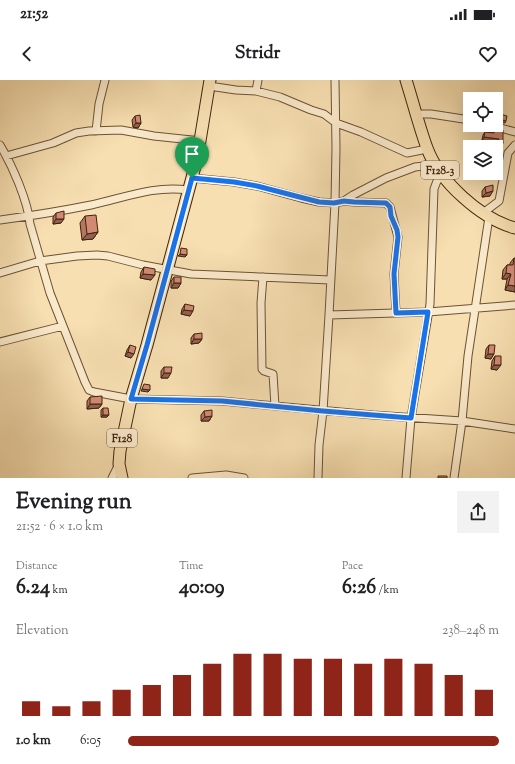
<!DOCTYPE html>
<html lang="en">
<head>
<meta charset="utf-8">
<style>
  :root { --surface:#fff; --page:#f2f2f2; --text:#202124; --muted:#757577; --accent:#8f2418 }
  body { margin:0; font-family:"Sorts Mill Goudy",serif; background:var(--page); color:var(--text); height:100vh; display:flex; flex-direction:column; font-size:15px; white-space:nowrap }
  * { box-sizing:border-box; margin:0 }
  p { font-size:13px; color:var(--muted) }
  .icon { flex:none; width:22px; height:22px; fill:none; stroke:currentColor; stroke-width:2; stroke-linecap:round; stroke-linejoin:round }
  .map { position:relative; height:398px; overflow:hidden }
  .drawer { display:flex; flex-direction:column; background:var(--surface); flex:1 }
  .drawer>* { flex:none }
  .fabs { position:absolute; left:463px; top:12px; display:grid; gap:8px }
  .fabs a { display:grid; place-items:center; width:40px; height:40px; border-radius:0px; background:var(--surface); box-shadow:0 4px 16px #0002; font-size:20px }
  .pin { position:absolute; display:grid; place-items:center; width:34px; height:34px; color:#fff; margin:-41px -17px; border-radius:50% 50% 50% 0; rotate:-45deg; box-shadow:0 0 4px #0007 }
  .pin .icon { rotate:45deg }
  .round { display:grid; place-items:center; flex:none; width:42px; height:42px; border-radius:0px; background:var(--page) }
  .headline { display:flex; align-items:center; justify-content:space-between; height:68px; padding:0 16px }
  h1 { font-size:22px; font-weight:800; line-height:30px }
  .metrics { display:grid; grid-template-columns:repeat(3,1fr); gap:6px; height:68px; padding:4px 16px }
  .metrics div { display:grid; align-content:center }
  .metrics b { font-size:20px; font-weight:800 }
  .metrics small { font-size:11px; font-weight:400 }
  .metrics p { font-size:11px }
  .chart { height:112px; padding:8px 16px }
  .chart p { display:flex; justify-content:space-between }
  .chart svg { width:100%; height:72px; margin-top:4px; stroke:var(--accent); stroke-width:6 }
  ul { padding:0 16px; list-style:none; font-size:13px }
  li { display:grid; grid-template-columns:64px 48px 1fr; align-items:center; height:30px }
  li i { height:10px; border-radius:5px; background:var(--accent) }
  .status { display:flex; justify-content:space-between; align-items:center; height:28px; padding:0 20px; background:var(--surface); direction:ltr }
  .status svg { height:11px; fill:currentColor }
  header { display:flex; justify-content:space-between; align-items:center; height:52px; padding:0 16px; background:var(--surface); font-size:18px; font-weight:800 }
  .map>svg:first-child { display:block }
</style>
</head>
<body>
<div class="status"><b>21:52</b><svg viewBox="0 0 49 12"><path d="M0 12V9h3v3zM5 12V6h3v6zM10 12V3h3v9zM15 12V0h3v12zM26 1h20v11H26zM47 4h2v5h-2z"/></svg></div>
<header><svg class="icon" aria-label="back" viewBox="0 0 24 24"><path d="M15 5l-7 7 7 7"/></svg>Stridr<svg class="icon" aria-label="heart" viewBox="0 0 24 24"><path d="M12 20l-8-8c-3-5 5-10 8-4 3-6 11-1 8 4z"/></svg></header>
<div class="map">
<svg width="515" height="398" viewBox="0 0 515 398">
  <rect width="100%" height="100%" fill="#f7dfb1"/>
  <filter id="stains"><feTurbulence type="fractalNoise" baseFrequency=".005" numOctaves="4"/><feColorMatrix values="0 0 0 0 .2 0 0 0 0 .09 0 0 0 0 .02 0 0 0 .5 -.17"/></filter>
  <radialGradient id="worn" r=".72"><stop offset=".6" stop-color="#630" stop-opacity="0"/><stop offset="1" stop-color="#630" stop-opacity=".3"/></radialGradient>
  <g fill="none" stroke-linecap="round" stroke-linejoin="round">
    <g stroke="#6d5234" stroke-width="9">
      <path id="minor" d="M209 6 236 10 256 11 280 17 311 30 324 34 336 43 361 52 407 73 427 69
        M256 11 258 0
        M417 34H431L470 40
        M490 45 515 52
        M96 51 99 24 105 0
        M0 65C12 85 28 121 30 144L50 213 85 302 89 310 94 312 131 319 222 321 373 335 462 341 515 349
        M6 76 53 63 76 53 89 51 121 50 154 56 201 61
        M192 98 234 102 257 106 301 118 319 122 335 123 344 121 353 115 386 98 415 87 424 86 434 81
        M344 121 354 122 386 123 390 127 398 157 394 194 396 233
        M483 133 499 121 508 73 515 65
        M0 140C30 136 61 131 91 125 124 118 154 105 188 110
        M0 193 40 181 77 176 97 175 108 176 143 185 191 194 330 200
        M263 197 261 223 262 289 264 291 273 294 275 326
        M329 235 428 232 515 225
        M0 262 63 246
        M112 398 119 384
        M192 398 226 395 244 398
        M318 398 319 365 323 331 329 235 335 123 336 68 335 0
        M406 398 411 338 430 224 434 109 437 101 443 95
        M454 398 462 341 468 276 489 137"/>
    </g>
    <g stroke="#3f230b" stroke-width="13">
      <path id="primary" d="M406 0C413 22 419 46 427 68 439 101 481 139 515 148
        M122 398 119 384 120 371 131 319 147 265 197 79 210 0"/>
    </g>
    <use href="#minor" stroke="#faeacc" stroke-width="7"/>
    <use href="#primary" stroke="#f7dfb1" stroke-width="11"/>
  </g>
  <path fill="#b57765" stroke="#3f230b" d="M135 36 141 43 138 48 133 47 132 40Z
    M495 49 503 63 501 66H496V62L482 60 483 55 485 52 493 53Z
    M485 107 490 116 482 117V111Z
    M56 133 61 143 53 144V137Z
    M85 136 98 152 93 159 82 160 80 143Z
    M514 178 515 212 505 210 507 199H502L503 190 507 185H510V183Z
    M144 187 151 200 140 198 141 192Z
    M174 197 181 203 178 208H171V201Z
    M185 224 190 236 181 234 182 229Z
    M194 254 202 259 199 263 191 264V258Z
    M130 265 131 278 125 276 127 270Z
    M489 265 491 279 485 278 486 269Z
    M495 276 497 290 491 289 492 281Z
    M164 287 168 298H161V291Z
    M90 317 102 324 99 328 87 329V321Z
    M103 328 107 337H101V330Z
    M204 331 212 336 209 341H201V335Z"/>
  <path fill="#936152" stroke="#3f230b" d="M499 39 506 41 505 43 497 42Z
    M136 43H141L138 48 133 47Z
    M484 57 499 59 496 62 482 60Z
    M498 62 503 63 501 66H496Z
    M493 111 490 116 482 117 486 113Z
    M56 139H64L61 143 53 144Z
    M98 152 93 159 82 160 87 154Z
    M180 174 187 175 185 177 178 176Z
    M506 193 511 194 507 199H502Z
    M143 194 155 195 151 200 140 198Z
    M174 203H181L178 208H171Z
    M508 205 515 206V212L505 210Z
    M184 230 193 231 190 236 181 234Z
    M194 259H202L199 263 191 264Z
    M128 272 134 274 131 278 125 276Z
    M488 274H494L491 279 485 278Z
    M494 285H501L497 290 491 289Z
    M164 293H171L168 298H161Z
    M142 309 150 310 148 312 141 311Z
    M90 324H102L99 328 87 329Z
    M103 335H109L107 337H101Z
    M212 336 209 341H201L205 337Z"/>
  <path fill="#d28a75" stroke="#3f230b" d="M500 34 507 36 506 41 499 39Z
    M140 35 141 43H136L135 36Z
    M495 49 503 50V63L498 62 499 59 484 57 485 52 494 53Z
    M493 105V111L486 113 485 107Z
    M64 131V139H56V133Z
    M96 135 98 152 87 154 85 136Z
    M181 168 187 169V175L180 174Z
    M514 178H515V206L508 205 511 194 506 193 507 185H513Z
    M144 187 155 189V195L143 194Z
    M174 197H181V203H174Z
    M185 224 194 226 193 231 184 230Z
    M202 253V259H194V254Z
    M130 265 136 267 134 274 128 272Z
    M489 265H495L494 274H488Z
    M495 276H501V285H494Z
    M164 287H172L171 293H164Z
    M144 304 150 305V310L142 309Z
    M102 316V324H90V317Z
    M103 328H108L109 335H103Z
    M212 330V336L205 337 204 331Z
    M438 396H447V398H438Z"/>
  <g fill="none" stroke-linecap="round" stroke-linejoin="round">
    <g stroke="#fff" stroke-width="8">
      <path id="route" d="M192 98 234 102 257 106 319 122 334 123 344 121 354 122 386 123 390 127 391 136 397 150 398 157 394 194 396 233 428 232 411 338 323 331 222 321 131 319 147 265Z"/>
    </g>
    <use href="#route" stroke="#1a73e8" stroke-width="5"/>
  </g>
  <g text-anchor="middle" stroke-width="3" stroke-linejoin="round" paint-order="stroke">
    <g fill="#faeacc" stroke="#775f45" stroke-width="1">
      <rect x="421" y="81" width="38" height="18" rx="3"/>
      <rect x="107" y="349" width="30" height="18" rx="3"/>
    </g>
    <g font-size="11" font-weight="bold" fill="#3f230b">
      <text x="440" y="94">F128-3</text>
      <text x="122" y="362">F128</text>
    </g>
  </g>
  <rect width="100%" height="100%" filter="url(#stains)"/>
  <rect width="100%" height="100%" fill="url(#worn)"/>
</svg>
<div class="fabs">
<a><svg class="icon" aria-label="locate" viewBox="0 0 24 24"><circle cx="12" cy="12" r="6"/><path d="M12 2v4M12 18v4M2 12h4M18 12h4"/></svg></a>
<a><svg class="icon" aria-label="layers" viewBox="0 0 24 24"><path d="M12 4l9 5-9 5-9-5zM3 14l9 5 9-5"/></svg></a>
</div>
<div class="pin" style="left:192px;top:98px;background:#1e9e55"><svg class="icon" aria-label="arrive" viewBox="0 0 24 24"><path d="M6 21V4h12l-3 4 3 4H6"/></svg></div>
</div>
<section class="drawer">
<div class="headline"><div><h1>Evening run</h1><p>21:52 · 6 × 1.0 km</p></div><a class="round"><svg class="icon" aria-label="share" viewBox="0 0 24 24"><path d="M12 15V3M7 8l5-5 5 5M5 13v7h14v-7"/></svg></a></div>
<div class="metrics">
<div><p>Distance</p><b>6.24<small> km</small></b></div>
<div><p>Time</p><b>40:09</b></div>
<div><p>Pace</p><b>6:26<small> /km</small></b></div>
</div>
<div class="chart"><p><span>Elevation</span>238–248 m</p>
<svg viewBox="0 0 160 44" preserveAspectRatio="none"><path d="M5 44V35M15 44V38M25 44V35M35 44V28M45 44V25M55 44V19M65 44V12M75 44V6M85 44V6M95 44V9M105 44V9M115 44V12M125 44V9M135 44V12M145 44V19M155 44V28"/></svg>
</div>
<ul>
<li><b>1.0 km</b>6:05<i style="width:100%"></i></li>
</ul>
</section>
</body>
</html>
